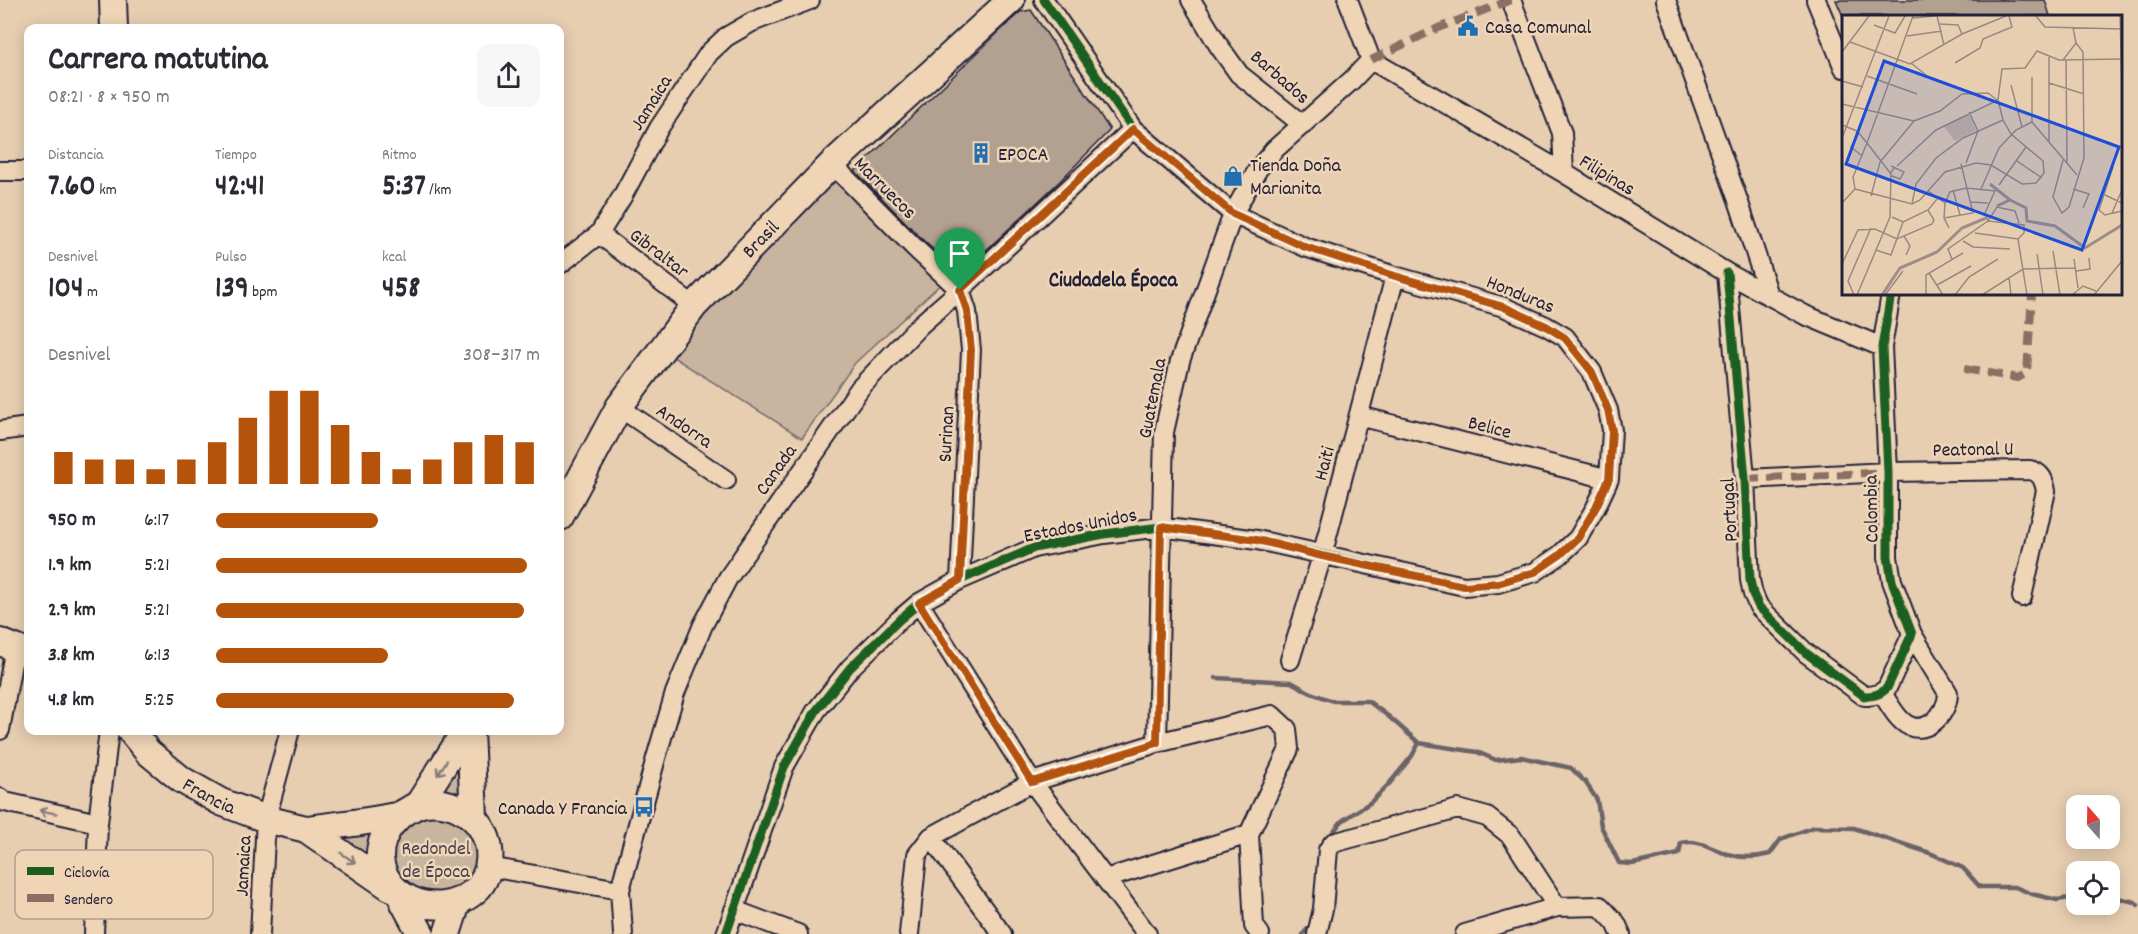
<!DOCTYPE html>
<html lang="es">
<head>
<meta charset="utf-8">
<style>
  :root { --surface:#fff; --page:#f7f7f7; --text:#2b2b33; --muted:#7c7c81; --accent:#b45309 }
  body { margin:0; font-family:Dekko,sans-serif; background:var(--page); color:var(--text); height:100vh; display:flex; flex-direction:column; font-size:22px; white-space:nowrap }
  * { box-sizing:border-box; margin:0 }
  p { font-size:20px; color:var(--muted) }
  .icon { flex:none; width:33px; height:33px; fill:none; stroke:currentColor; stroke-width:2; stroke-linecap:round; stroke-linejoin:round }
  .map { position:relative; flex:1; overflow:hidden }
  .side { position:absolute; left:24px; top:24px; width:540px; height:711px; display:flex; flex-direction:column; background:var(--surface); border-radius:12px; box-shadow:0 3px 15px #0003 }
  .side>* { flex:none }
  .needle { width:39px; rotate:340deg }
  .buttons { position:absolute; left:2066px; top:795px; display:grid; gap:12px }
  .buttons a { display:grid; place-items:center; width:54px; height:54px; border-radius:12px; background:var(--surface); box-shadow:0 3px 15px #0003; font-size:30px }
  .pin { position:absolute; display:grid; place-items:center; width:51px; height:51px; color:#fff; margin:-62px -26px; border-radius:50% 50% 50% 0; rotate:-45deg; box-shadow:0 0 6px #0007 }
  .pin .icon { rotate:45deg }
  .round { display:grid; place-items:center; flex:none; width:63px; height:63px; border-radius:12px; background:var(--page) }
  .overview { display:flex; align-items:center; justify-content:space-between; height:102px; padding:0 24px }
  h1 { font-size:33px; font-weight:800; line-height:45px }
  .stats { display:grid; grid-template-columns:repeat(3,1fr); gap:9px; height:102px; padding:6px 24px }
  .stats div { display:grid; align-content:center }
  .stats b { font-size:30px; font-weight:800 }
  .stats small { font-size:16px; font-weight:400 }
  .stats p { font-size:16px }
  .chart { height:168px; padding:12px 24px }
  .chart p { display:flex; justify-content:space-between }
  .chart svg { width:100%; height:108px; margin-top:6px; stroke:var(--accent); stroke-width:6 }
  ul { padding:0 24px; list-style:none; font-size:20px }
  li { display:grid; grid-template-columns:96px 72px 1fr; align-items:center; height:45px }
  li i { height:15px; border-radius:8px; background:var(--accent) }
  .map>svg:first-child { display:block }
</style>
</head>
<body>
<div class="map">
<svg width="2138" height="934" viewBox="0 0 2138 934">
  <rect width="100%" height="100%" fill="#e7ceb1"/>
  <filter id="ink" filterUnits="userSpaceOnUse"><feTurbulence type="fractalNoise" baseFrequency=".0167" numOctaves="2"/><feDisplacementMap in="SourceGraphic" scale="12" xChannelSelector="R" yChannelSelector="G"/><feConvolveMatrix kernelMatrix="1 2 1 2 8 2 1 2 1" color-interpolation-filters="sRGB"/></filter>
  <g filter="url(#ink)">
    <path fill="#c9b49f" stroke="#766b6d" stroke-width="1.5" d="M838 178 944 281 855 363 802 438 673 357 703 310Z
      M455 760 462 800 429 795Z
      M437 815C453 817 474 828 477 845 479 854 477 866 476 875L437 902 396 877C395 869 392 861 393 853 396 830 415 817 437 815Z
      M380 825C367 841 367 846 370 867L331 837Z"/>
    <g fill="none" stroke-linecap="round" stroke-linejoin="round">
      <path stroke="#6c6368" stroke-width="4.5" d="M1216 678 1291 682 1311 693 1333 701H1368L1388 716 1419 743
        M1329 837 1342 821 1371 802 1389 784 1412 756 1419 743 1477 752 1496 760 1521 757 1571 768 1586 783 1597 800 1601 826 1619 863 1632 864 1679 854 1681 843C1698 839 1710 848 1727 854 1741 858 1755 858 1770 854L1781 839 1814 827 1854 828 1930 853 1963 868 1980 887H2015L2032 894 2057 900 2076 897
        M2109 896 2135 902 2138 905
        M1303 934 1313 923"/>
    </g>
    <path fill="#b2a091" stroke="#22223b" stroke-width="1.5" d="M1836 0H2045L2050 16H1843Z
      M1031 10 1110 130 1059 182 962 273 955 270 924 241 855 171 1002 29 1020 12Z"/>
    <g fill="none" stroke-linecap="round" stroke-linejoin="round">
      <g stroke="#22223b" stroke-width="22">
        <path id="street" d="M1191 0 1219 46 1239 74 1303 125
          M1348 0 1371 60 1564 173 1727 273 1805 315 1882 347
          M1511 0 1562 133 1564 173
          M1666 0 1739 203 1769 295
          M1816 0 1844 68
          M832 164 916 249 960 290 967 311 971 350 960 580
          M0 171H28
          M599 234 694 306
          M560 264 599 234 622 197 659 128 709 53 726 37 752 22 810 0
          M1727 273 1745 479 1750 580 1753 594 1759 607 1806 653 1864 696C1873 696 1880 695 1887 688L1912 634 1892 581 1888 557V472L1882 347 1891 294
          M619 407 726 480
          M1359 416 1609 479
          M0 431 28 427
          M1745 479 1888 472 2030 470C2041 472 2044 480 2046 491L2022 597
          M919 603 1032 782 1147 934
          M1290 660 1322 556 1395 276
          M1882 693C1888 702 1894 714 1902 721 1922 740 1948 716 1948 693L1912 634
          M0 730 15 647
          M1157 743 1164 432 1180 361 1233 214 1258 169 1274 150 1352 80 1371 60
          M0 798 5 802 98 823
          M931 837 1002 934
          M489 867 620 890
          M1105 879 1249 834
          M734 910 798 934
          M94 934 98 823 109 730
          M260 934 266 819 290 730
          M623 934 620 890 656 758 675 693 703 625 728 578 860 388 920 325 960 290 1133 129
          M726 934 784 767 816 711 850 668 899 620 919 603 960 580 1034 548 1104 534 1161 527 1257 540 1464 586 1498 583 1535 572 1560 555 1578 538 1596 507 1609 479 1612 430 1608 410 1592 372 1565 337 1546 326 1504 307 1395 276 1305 247 1233 214 1133 129 1044 0
          M909 934 917 855 931 837 1032 782 1157 743 1272 715 1287 729 1289 749 1249 834 1254 926 1260 934
          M1317 934 1323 909 1328 850 1333 843 1458 809 1487 817 1511 836 1557 907
          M1465 934 1557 907 1600 906 1616 923 1621 934"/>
      </g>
      <g stroke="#22223b" stroke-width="30">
        <g id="secondary">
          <path d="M113 0 114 28"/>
          <path id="s1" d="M560 517 619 407 694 306 832 164 1011 0"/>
          <path d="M0 642 28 653"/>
          <path id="s2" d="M130 730 148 752 182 780 221 802 266 819 306 829 390 887"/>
          <path d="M470 730 474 817"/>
          <path d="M418 805 466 730"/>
          <path d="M306 829C336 825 367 822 396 816 405 814 412 806 421 804 452 797 484 816 489 849 491 862 487 877 479 887 432 934 355 883 388 829 391 824 396 820 400 815"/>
          <path d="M403 901 421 934"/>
          <path d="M447 934 456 906"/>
        </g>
      </g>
      <use href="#street" stroke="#efd5b6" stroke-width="18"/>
      <use href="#secondary" stroke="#efd5b6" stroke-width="26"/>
      <path stroke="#8d6e63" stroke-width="8" stroke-dasharray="15 8" stroke-linecap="butt" d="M1371 60 1438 28 1511 0
        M1964 369 2018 378 2027 373 2032 294
        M1745 479 1888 472"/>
      <g stroke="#efd5b6" stroke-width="13">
        <path id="cycleway" d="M1727 273 1745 479 1750 580 1753 594 1759 607 1806 653 1864 696C1873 696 1880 695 1887 688L1912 634 1892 581 1888 557V472L1882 347 1891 294
          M726 934 784 767 816 711 850 668 899 620 919 603 960 580 1034 548 1104 534 1161 527 1257 540 1464 586 1498 583 1535 572 1560 555 1578 538 1596 507 1609 479 1612 430 1608 410 1592 372 1565 337 1546 326 1504 307 1395 276 1305 247 1233 214 1133 129 1044 0"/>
      </g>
      <use href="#cycleway" stroke="#1b5e20" stroke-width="9"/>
    </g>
    <defs><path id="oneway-shaft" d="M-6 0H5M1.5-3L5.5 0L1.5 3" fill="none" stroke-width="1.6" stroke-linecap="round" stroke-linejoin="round" transform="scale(1.5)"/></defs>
    <g stroke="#887c78">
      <use href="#oneway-shaft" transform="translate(442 768) rotate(123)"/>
      <use href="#oneway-shaft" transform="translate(48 812) rotate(-168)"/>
      <use href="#oneway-shaft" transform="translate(348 858) rotate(35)"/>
    </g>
  </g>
  <g fill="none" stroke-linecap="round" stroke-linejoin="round" filter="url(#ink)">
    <g stroke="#fff" stroke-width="12">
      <path id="route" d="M1133 129 1233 214 1305 247 1395 276 1504 307 1546 326 1565 338 1592 372 1608 410 1612 430 1609 479 1596 507 1578 538 1560 555 1535 572 1498 583 1464 586 1322 556 1257 540 1161 527 1157 743 1032 782 919 603 960 580 971 350 967 311 960 290Z"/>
    </g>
    <use href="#route" stroke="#b45309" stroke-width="8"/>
  </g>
  <defs>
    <g id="civic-bare" transform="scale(1.62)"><path d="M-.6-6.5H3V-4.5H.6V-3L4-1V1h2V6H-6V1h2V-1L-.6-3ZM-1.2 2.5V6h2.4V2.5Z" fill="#1f6fb2" stroke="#efd5b6" stroke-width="2.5" paint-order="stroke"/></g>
    <g id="building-bare" transform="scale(1.62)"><path d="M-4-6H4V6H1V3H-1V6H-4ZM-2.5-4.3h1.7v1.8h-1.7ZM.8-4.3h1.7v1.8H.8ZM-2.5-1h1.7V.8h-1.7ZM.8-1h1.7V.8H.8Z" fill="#1f6fb2" stroke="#efd5b6" stroke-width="2.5" paint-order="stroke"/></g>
    <g id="shop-bare" transform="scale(1.62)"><path d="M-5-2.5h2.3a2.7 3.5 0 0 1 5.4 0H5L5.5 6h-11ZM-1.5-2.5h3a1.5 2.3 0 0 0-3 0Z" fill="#1f6fb2" stroke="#efd5b6" stroke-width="2.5" paint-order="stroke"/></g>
    <g id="bus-bare" transform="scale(1.62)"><path d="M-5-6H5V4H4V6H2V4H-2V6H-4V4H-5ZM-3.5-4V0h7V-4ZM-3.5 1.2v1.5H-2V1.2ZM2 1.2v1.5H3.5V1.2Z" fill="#1f6fb2" stroke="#efd5b6" stroke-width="2.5" paint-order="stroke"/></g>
  </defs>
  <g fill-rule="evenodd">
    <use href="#civic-bare" x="1468" y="26"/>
    <use href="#building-bare" x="981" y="153"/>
    <use href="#shop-bare" x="1233" y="176"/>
    <use href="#bus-bare" x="644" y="807"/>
  </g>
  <g text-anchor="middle" stroke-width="5" stroke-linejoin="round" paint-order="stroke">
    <g font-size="20" fill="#22223b" stroke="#efd5b6" text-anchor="start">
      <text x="1485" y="33">Casa Comunal</text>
      <text x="998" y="160">EPOCA</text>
      <text x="1250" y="171">Tienda Doña<tspan x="1250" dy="23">Marianita</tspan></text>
      <text x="627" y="814" text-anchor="end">Canada Y Francia</text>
    </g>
    <g font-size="20" fill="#22223b" stroke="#efd5b6">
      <text transform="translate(1281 76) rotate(41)" y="7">Barbados</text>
      <text transform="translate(650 102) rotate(-58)" y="7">Jamaica</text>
      <text transform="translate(1608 174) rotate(31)" y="7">Filipinas</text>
      <text transform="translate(886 187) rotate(45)" y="7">Marruecos</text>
      <text dy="7" stroke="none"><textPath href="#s1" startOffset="345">Brasil</textPath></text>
      <text transform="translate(660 252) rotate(37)" y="7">Gibraltar</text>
      <text transform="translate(1521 293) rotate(22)" y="7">Honduras</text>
      <text transform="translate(1151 398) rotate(-79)" y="7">Guatemala</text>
      <text transform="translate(685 425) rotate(34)" y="7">Andorra</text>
      <text transform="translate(1490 426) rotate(14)" y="7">Belice</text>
      <text transform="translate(945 434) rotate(-87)" y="7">Surinan</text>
      <text transform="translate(1973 448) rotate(-1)" y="7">Peatonal U</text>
      <text transform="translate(1323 463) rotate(-75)" y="7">Haiti</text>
      <text transform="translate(775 469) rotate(-55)" y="7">Canada</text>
      <text transform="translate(1870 509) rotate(-91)" y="7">Colombia</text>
      <text transform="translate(1728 510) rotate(-93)" y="7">Portugal</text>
      <text transform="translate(1080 524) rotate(-11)" y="7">Estados Unidos</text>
      <text dy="7" stroke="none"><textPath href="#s2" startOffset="104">Francia</textPath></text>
      <text transform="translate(242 866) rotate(-87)" y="7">Jamaica</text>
    </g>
    <g font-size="20" fill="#433f4f" stroke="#efd5b6">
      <text x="436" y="854">Redondel<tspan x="436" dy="23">de Época</tspan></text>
    </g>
    <g font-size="21" font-weight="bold" fill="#22223b" stroke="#efd5b6">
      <text x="1113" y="286">Ciudadela Época</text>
    </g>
  </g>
  <g transform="translate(1842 15)">
    <rect width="280" height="280" fill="#e7ceb1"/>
    <path d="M127 99 134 115 113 126 102 112Z" fill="#c9b49f"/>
    <path fill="none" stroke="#9e8f86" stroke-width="3" d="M148 169 168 185M155 191 168 185 184 193 185 206 213 211 243 233 280 210M40 280 58 253 95 237 120 213 144 203"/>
    <path fill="none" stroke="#988982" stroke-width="1.5" d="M95 1 102 30M194 1 203 12 280 14M278 1 280 73M71 3 93 1M98 9 116 10 120 19M32 10 53 18 63 1M65 21 100 16M8 27 68 49 120 19 164 1M0 37 27 1M207 42V128M221 45 234 28M224 45 225 149M69 48 84 60M113 48 138 33 141 24 170 12 167 1M25 61 75 79M190 62V107L235 160M0 66 21 72M207 68 242 79M169 70 180 112M0 89 72 106M127 97 136 116M0 110 15 116 25 128 11 162 13 174M17 118 9 132 19 140M0 123 47 1M221 145 211 182 220 198 227 192 242 143 241 37 234 28 231 13M175 146 200 163M124 148 136 116M49 151 62 157 58 164 50 161M55 151 94 115 156 85M271 152 257 195 263 200 280 196M49 159 25 128 71 1M157 170 184 132M13 174 70 189 78 185 103 157 134 148 149 150 180 169 194 168 202 158 201 146 169 119 161 105 156 85 160 54 183 53 195 36 217 45 280 44M139 174 157 133 174 115 190 107M231 174 247 179 241 193M111 175 118 200M263 180 280 188M29 181 38 147 72 106 98 96 120 79 146 78 155 85M96 183 103 188 108 177 124 173 153 176 143 198 146 206 155 192 173 196 177 208M128 187 146 188M0 188 13 174M103 188 102 203 107 213M70 189 74 169 94 143 121 123 161 105M270 198 280 175M50 202 61 207 86 195 96 183 86 176M102 203 131 198 119 149M133 218 176 224M62 221 68 231 64 240M121 226 131 232 168 234M34 235 49 240 61 207M211 236 218 280M195 239 201 280M110 244 106 234 146 206 182 210V218L176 224 185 280M232 244 236 273M0 249 16 215 33 214 55 224 90 209 92 205 86 195M234 256 248 254 247 243M87 258 101 280M167 262 169 280M95 270 129 251M12 280 6 266 29 213M15 280 48 202 49 157 53 152M43 280 61 256M84 280V260L121 238M113 280 127 262 156 244M140 280 181 254 233 253M230 280 241 271 254 276M252 280 280 246"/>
    <path fill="#1d4ed8" fill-opacity="0.15" stroke="#1d4ed8" stroke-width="3" d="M42 46 277 132 240 235 4 149Z"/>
    <rect width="280" height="280" fill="none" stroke="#22223b" stroke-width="3"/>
  </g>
  <rect x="15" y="850" width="198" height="69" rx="9" fill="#efd5b6" stroke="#b29f91" stroke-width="1.5"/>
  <rect x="27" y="867" width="27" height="8" fill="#1b5e20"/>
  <rect x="27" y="894" width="27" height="8" fill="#8d6e63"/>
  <g font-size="16" fill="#22223b">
    <text x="64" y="877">Ciclovía</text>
    <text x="64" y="904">Sendero</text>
  </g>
</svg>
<div class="buttons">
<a><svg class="needle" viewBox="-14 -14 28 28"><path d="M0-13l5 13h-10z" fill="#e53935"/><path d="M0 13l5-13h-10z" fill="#7c7c81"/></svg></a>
<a><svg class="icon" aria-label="locate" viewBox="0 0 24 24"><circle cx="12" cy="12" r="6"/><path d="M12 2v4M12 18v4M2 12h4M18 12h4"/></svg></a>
</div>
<div class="pin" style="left:960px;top:290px;background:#1e9e55"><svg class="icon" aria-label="arrive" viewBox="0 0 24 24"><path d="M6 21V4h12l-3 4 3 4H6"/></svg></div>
<section class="side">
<div class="overview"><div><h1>Carrera matutina</h1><p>08:21 · 8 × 950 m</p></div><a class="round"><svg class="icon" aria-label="share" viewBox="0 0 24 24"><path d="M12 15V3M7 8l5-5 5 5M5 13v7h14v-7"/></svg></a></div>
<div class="stats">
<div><p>Distancia</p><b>7.60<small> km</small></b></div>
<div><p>Tiempo</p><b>42:41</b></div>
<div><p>Ritmo</p><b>5:37<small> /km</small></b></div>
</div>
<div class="stats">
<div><p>Desnivel</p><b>104<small> m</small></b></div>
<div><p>Pulso</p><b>139<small> bpm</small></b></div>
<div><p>kcal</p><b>458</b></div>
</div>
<div class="chart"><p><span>Desnivel</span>308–317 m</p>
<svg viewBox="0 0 160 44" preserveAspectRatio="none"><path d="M5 44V31M15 44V34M25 44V34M35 44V38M45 44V34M55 44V27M65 44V17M75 44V6M85 44V6M95 44V20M105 44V31M115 44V38M125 44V34M135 44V27M145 44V24M155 44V27"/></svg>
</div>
<ul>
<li><b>950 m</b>6:17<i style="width:50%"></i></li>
<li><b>1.9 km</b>5:21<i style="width:96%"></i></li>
<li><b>2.9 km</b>5:21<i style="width:95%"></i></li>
<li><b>3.8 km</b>6:13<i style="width:53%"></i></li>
<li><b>4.8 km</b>5:25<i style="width:92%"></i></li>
</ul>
</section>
</div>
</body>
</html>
